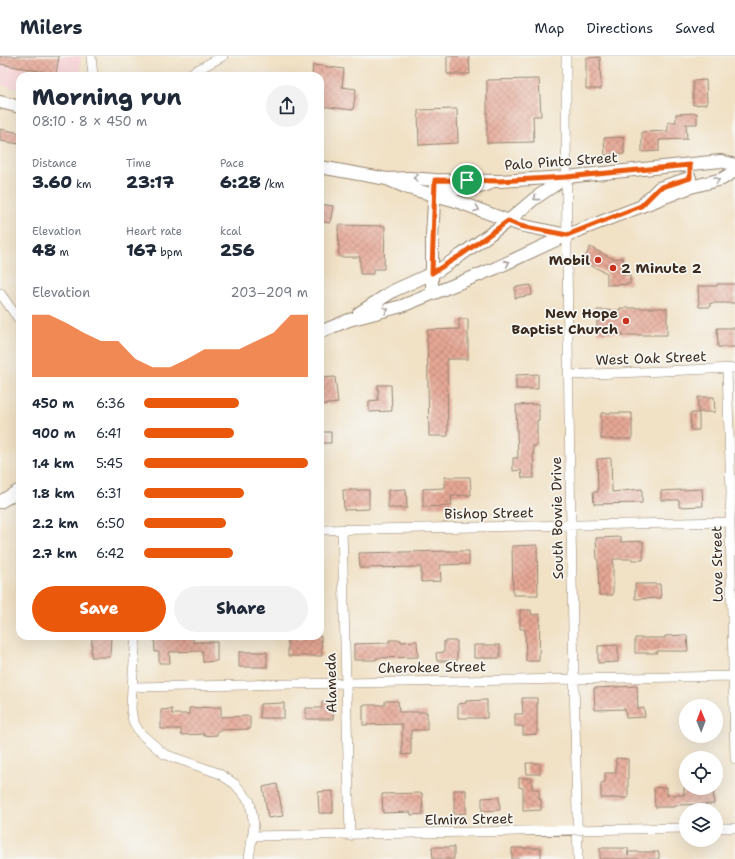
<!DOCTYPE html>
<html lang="en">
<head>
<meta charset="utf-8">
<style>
  :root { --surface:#fff; --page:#f2f2f3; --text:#1f2937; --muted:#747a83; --line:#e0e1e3; --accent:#ea580c }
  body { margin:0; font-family:"Shantell Sans",sans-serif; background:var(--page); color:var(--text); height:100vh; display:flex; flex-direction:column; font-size:15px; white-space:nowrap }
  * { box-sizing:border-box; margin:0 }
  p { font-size:13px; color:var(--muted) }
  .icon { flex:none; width:22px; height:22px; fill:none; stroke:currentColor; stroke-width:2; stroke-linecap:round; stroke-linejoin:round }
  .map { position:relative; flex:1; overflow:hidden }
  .panel { position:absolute; left:16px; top:16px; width:308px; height:568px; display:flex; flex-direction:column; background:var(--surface); border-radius:12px; box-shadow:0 4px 16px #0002 }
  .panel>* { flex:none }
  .needle { width:26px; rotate:359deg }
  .tools { position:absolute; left:679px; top:643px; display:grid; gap:8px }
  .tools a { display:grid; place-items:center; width:44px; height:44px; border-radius:50%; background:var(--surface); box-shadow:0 4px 16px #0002; font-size:20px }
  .pin { position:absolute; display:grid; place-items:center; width:34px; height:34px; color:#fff; margin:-17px; border:2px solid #fff; border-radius:50%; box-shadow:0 1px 4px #0007 }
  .round { display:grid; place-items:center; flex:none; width:42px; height:42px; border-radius:21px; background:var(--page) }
  .overview { display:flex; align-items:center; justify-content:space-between; height:68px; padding:0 16px }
  h1 { font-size:22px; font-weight:800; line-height:30px }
  .stats { display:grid; grid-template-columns:repeat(3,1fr); gap:6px; height:68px; padding:4px 16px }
  .stats div { display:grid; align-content:center }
  .stats b { font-size:17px; font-weight:800 }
  .stats small { font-size:11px; font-weight:400 }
  .stats p { font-size:11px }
  .chart { height:112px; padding:8px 16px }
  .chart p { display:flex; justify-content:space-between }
  .chart svg { width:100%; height:72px; margin-top:4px; fill:var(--accent); opacity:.7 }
  .button { display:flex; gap:8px; margin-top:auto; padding:8px 16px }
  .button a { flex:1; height:46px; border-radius:24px; background:var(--accent); color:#fff; font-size:16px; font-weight:800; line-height:46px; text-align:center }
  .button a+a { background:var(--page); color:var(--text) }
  ul { padding:0 16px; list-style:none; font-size:13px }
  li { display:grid; grid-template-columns:64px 48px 1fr; align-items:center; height:30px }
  li i { height:10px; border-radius:5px; background:var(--accent) }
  header { display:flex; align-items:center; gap:24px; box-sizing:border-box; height:56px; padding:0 20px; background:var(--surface); border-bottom:1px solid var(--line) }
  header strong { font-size:19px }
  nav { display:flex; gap:22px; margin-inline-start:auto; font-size:14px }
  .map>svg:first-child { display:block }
</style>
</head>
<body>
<header>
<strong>Milers</strong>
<nav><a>Map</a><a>Directions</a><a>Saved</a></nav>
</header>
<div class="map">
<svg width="735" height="803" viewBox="0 0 735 803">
  <defs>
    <pattern id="building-cross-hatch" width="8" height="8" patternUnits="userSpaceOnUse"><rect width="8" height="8" fill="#e6a795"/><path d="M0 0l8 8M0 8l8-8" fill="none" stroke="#bc8879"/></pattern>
  </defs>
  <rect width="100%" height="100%" fill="#f6f6f2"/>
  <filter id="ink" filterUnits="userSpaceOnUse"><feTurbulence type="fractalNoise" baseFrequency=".025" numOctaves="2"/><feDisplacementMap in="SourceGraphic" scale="8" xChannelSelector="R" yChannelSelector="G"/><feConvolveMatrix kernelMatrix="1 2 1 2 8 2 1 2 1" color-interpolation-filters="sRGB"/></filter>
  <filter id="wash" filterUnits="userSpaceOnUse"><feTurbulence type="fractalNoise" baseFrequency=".012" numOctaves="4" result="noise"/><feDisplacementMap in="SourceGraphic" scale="16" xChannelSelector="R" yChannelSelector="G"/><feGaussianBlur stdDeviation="0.9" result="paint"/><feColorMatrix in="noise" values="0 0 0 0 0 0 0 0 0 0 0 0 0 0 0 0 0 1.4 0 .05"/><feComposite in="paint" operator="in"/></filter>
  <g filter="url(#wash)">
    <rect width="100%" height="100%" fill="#f1e1c5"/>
    <path fill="#f7cfd4" d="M0 0H81L80 20H20V33L0 29Z"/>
    <g id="blocks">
      <path fill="url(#building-cross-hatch)" d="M0 0H59L56 18 0 8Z
        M447 0H469L470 18H447Z
        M600 1 601 33H586V2Z
        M313 9 344 13 342 31 356 33 353 54 320 50V20H312Z
        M539 23 541 60H533L534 86 487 87V24Z
        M706 24 707 48 693 49V25Z
        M457 53 458 87 419 89 418 54Z
        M697 57V68H686L687 83 659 84V95L642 96V76L668 75V66H676V58Z
        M0 73 20 77V88L0 85Z
        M624 81V98L605 99 604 82Z
        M320 148 333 150 330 167 320 165Z
        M338 169 385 170 384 213H373V218H360V201H339Z
        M590 191 613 203 623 202V219H630V228L607 229V217L583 206Z
        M717 228H735V247H710V251H699L698 230H717Z
        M531 229 532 239 515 242V231Z
        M620 252H667V279H622V277H597V254H620Z
        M459 263H468V303H447L448 380H429L427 274 459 273Z
        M717 272H735V291H718Z
        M538 318V333H516V319Z
        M335 321 338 347 320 349V322Z
        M378 329H391L392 355 369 356V345L378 344Z
        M698 341H714L715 356H698Z
        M539 348V364H537V390H533L534 422H522L521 414 513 415V402H518L516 349Z
        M601 357H632V383H601Z
        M690 357H699V374H691Z
        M322 376H331V387H322Z
        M611 402 612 436 642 433V447L594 448 593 436H598L597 403Z
        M445 421H470L471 439 451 440 452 450 423 451V433L445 432Z
        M406 433 407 452H388V434Z
        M702 433 703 450 679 451V444H661V435Z
        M343 434H369V453L344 454Z
        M621 481V486L643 485V504H632V503H613V539H599L598 504H597L596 482Z
        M537 489 538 539H513L512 490Z
        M451 495H469V508L440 509 441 525 421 526V511L360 512 359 497Z
        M635 528H660L661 542 635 543Z
        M520 554H531L532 559 540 558 539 605H526L525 573H520Z
        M687 579 688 595H657V597H635V582H665V580Z
        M92 580H111L110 601H91Z
        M154 580H193V586H217V605L203 606 202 595 169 596 170 607H159V596H155Z
        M303 580H321L322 600H288V582H303Z
        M389 584H401V586L417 585 418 601 376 602V604H354V588L389 587Z
        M444 585H457V605H437L436 597 444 596Z
        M474 589H500V602H474Z
        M618 589V606L598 607V590Z
        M239 596H267V611H239Z
        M637 630 638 653 644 652 645 661 626 662 625 653 595 654 594 632Z
        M522 642H537V678L523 679V670H515V658H523Z
        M487 644V662H458V648L466 647V645Z
        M322 645H333V663H306V652H322Z
        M385 645H398L399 656H427V674H411V698L402 699V668L363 669V649H385Z
        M284 647V662H260V648Z
        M221 651V661L250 660V673L221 674 222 675H217V679L204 680V678L181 679V673H161V654L172 653V658H189V652Z
        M616 702 628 703V742H601V727L605 726V717H616Z
        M526 707H540V718H527Z
        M519 722H532V733H539V743H541V754L523 755V732L519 731Z
        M277 728 283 760 268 762 263 731Z
        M667 731V739H684V732H713L714 748 675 749V751H655L654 732Z
        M454 734H466V757L454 758Z
        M333 735V757H319L318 736Z
        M422 737 423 758 411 759V756L383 757 382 738Z
        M499 741 500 754 482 755V742Z
        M432 791H454V803H433Z
        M512 792H541V803H512Z
        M600 792H628V800V796H659V803H600Z"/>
    </g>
  </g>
  <g filter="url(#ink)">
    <use href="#blocks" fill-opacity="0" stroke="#968672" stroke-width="1"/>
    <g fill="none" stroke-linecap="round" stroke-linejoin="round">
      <g stroke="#968672" stroke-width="10">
        <path id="minor" d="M91 0 93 20
          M566 0C566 268 572 535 578 803
          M186 20 223 0
          M0 237 20 265
          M727 313 731 436 730 466 735 703
          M569 319 735 312
          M342 473 350 780
          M320 474 730 466
          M136 580 132 631 131 653 133 665 140 677 164 698 218 717 235 728 250 746 252 757 254 769 249 803
          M132 631 733 620
          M716 772H735
          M252 780 686 772"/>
      </g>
      <g stroke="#968672" stroke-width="14">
        <path id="major" d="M0 46 20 51
          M320 111 387 123 408 132 453 144 520 169 567 179
          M387 123 409 122 435 124 500 125 566 121 721 105 735 109
          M434 138 444 133H473L489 128
          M644 147 659 132 690 122
          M432 237V180L435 130
          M359 257 393 235 439 214 461 199 508 165 534 143 565 122
          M320 276 349 264 402 250 496 212 567 179 691 131 722 123 735 115
          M0 446 20 434"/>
      </g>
      <use href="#minor" stroke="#fff" stroke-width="9"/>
      <use href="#major" stroke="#fff" stroke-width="12"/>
    </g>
    <defs><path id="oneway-chevron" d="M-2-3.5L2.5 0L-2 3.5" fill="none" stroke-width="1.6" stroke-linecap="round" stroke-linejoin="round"/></defs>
    <g stroke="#a79f9a">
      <use href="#oneway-chevron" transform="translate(416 122) rotate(-176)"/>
      <use href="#oneway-chevron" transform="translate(717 124) rotate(-18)"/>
      <use href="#oneway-chevron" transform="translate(536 142) rotate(144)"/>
      <use href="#oneway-chevron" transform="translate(477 153) rotate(21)"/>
      <use href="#oneway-chevron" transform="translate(507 207) rotate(-24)"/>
      <use href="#oneway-chevron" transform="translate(386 254) rotate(-15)"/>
    </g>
  </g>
  <g fill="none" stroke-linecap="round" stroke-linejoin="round" filter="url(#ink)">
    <g stroke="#fff" stroke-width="8">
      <path id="route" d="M690 109V122L659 132 641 150 567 179 520 170 508 165 461 199 432 217 435 124 500 125 566 121Z"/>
    </g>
    <use href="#route" stroke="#ea580c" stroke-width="5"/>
  </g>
  <g fill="#c8321e" stroke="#f6f6f2" stroke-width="1.5">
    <circle cx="598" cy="204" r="4"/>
    <circle cx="613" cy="212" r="4"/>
    <circle cx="626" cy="265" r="4"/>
  </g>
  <g text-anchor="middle" stroke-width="3.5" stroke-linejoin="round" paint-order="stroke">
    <g font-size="14" fill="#3b2a1e" stroke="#f6f6f2">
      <text transform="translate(561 105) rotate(-4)" y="5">Palo Pinto Street</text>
      <text transform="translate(651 302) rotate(-2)" y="5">West Oak Street</text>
      <text transform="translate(489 457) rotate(-1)" y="5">Bishop Street</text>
      <text transform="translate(557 462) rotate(-91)" y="5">South Bowie Drive</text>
      <text transform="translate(717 508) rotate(-91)" y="5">Love Street</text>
      <text transform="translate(432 611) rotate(-1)" y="5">Cherokee Street</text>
      <text transform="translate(331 627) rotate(-91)" y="5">Alameda</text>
      <text transform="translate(469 763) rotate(-1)" y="5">Elmira Street</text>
    </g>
    <g font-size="14" font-weight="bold" fill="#3b2a1e" stroke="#f6f6f2" text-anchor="end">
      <text x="590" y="209">Mobil</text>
      <text x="621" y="217" text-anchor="start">2 Minute 2</text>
      <text x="618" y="262">New Hope<tspan x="618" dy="16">Baptist Church</tspan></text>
    </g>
  </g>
</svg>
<div class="tools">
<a><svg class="needle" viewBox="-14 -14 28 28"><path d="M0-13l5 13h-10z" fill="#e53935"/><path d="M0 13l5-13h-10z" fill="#747a83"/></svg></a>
<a><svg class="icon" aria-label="locate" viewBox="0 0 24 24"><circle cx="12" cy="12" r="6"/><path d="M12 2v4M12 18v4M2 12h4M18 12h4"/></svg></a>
<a><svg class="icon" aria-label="layers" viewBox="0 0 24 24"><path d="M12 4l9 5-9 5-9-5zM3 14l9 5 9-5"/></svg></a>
</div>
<div class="pin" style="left:467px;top:124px;background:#1e9e55"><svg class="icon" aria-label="arrive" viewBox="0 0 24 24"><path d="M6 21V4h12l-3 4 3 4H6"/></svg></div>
<section class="panel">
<div class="overview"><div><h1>Morning run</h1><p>08:10 · 8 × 450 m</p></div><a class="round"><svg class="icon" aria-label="share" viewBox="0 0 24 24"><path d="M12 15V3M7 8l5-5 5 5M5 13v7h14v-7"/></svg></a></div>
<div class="stats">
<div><p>Distance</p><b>3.60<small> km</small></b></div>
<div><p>Time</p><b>23:17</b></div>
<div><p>Pace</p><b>6:28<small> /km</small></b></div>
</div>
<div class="stats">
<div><p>Elevation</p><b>48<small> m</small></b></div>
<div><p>Heart rate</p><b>167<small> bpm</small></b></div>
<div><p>kcal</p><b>256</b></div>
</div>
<div class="chart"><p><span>Elevation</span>203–209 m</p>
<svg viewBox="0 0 160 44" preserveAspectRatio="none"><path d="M0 44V6L10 6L20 11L30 17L40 22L50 22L60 33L70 38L80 38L90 33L100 27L110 27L120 27L130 22L140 17L150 6L160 6V44z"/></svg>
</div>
<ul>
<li><b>450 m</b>6:36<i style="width:58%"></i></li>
<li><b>900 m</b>6:41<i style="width:55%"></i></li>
<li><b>1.4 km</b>5:45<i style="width:100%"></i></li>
<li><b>1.8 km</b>6:31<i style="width:61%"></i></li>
<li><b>2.2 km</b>6:50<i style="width:50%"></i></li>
<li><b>2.7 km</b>6:42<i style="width:54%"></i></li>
</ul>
<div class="button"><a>Save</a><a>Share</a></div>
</section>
</div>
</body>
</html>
